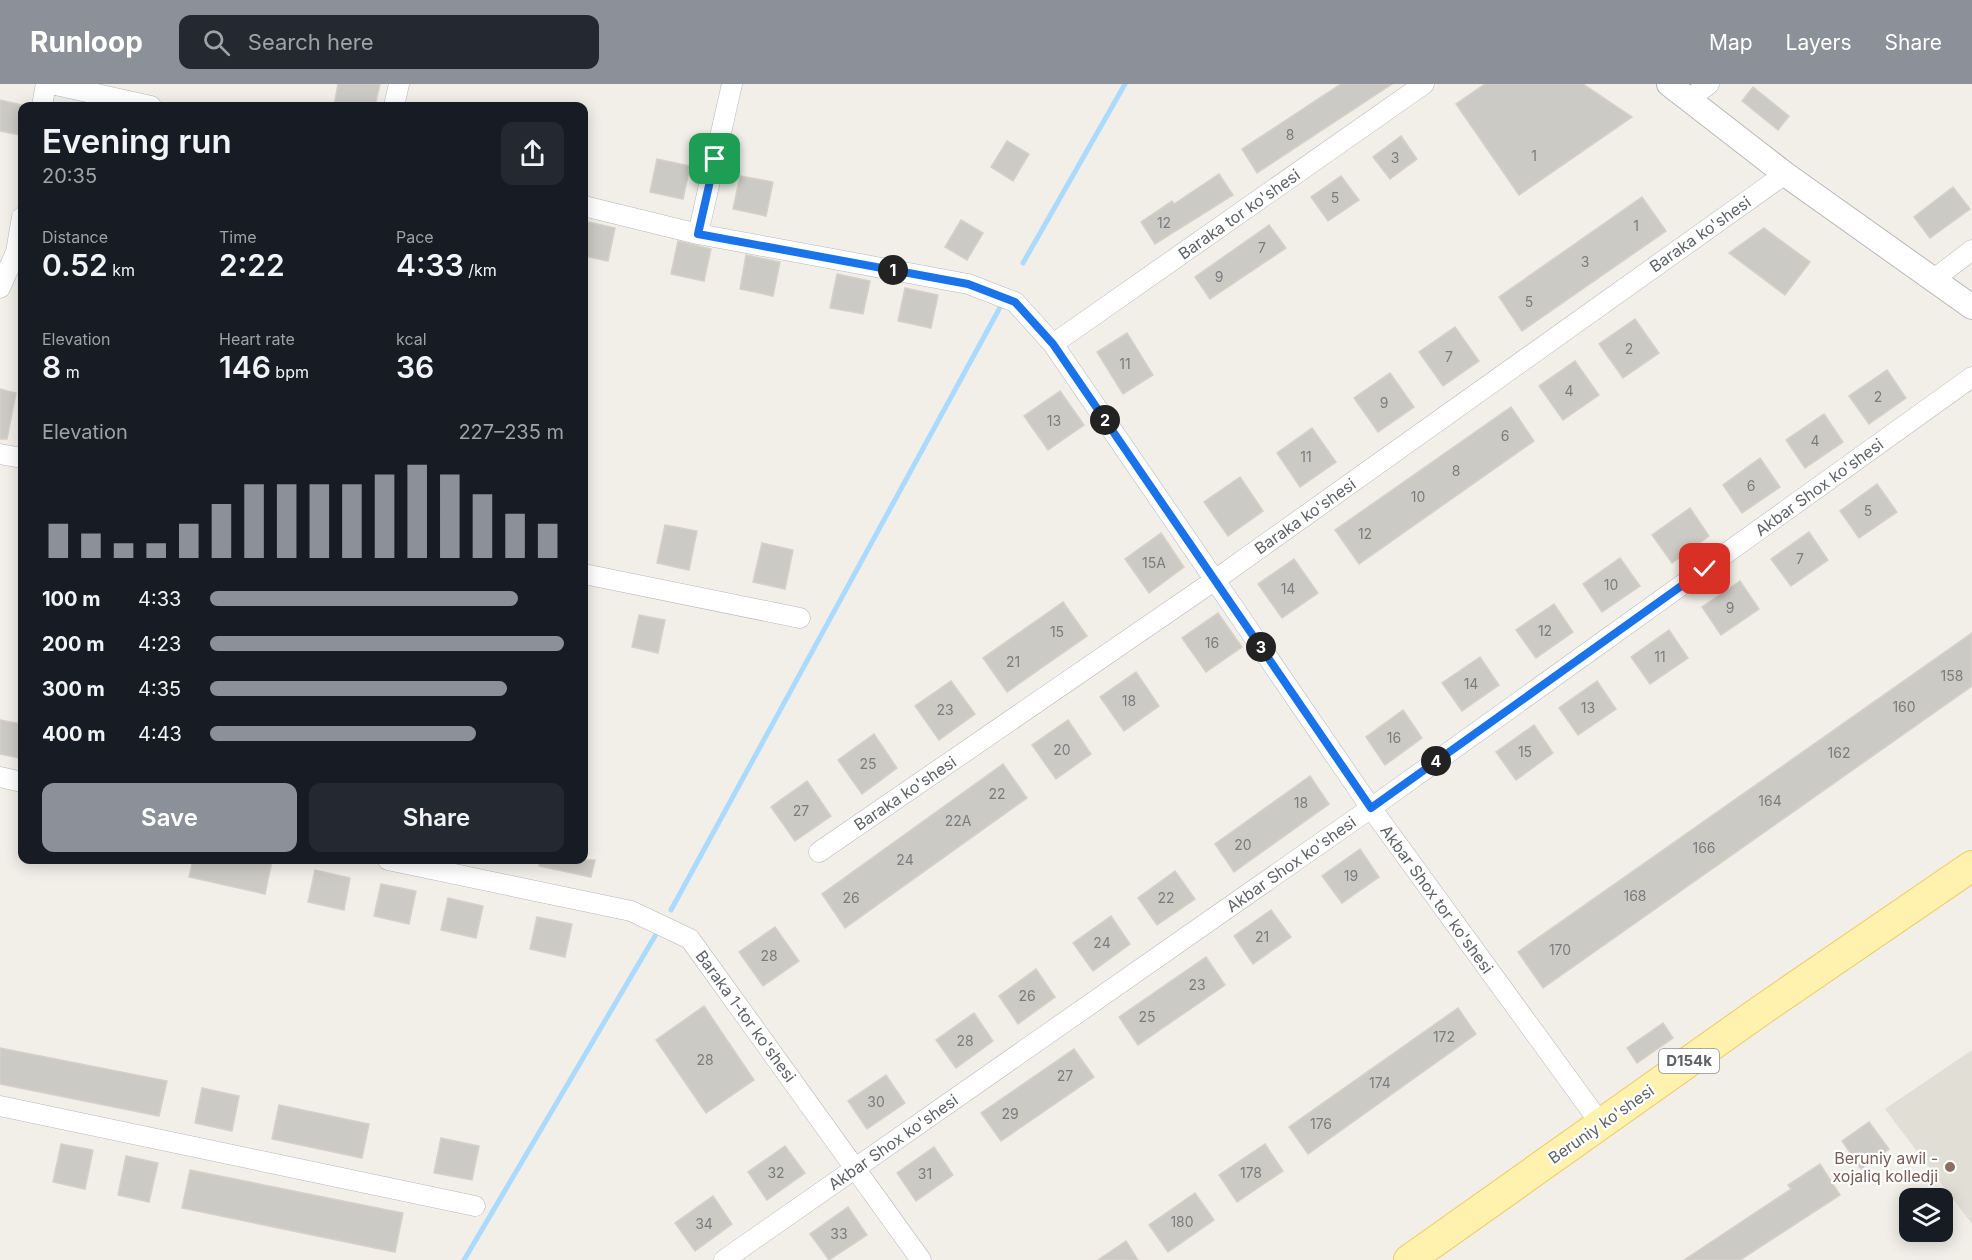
<!DOCTYPE html>
<html lang="en">
<head>
<meta charset="utf-8">
<style>
  :root { --surface:#171b24; --page:#242831; --text:#f1f3f6; --muted:#9ea1a6; --accent:#8c9099 }
  body { margin:0; font-family:Inter,sans-serif; background:var(--page); color:var(--text); height:100vh; display:flex; flex-direction:column; font-size:22px; white-space:nowrap }
  * { box-sizing:border-box; margin:0 }
  p { font-size:20px; color:var(--muted) }
  .icon { flex:none; width:33px; height:33px; fill:none; stroke:currentColor; stroke-width:2; stroke-linecap:round; stroke-linejoin:round }
  .map { position:relative; flex:1; overflow:hidden }
  .details { position:absolute; left:18px; top:18px; width:570px; height:762px; display:flex; flex-direction:column; background:var(--surface); border-radius:12px; box-shadow:0 3px 15px #0003 }
  .details>* { flex:none }
  .fabs { position:absolute; left:1899px; top:1104px; display:grid; gap:12px }
  .fabs a { display:grid; place-items:center; width:54px; height:54px; border-radius:12px; background:var(--surface); box-shadow:0 3px 15px #0003; font-size:30px }
  .pin { position:absolute; display:grid; place-items:center; width:51px; height:51px; color:#fff; margin:-26px; border-radius:12px; box-shadow:0 3px 9px #0006 }
  .km { position:absolute; width:30px; height:30px; margin:-15px; border-radius:50%; background:#222; color:#fff; font-size:16px; line-height:30px; text-align:center }
  .round { display:grid; place-items:center; flex:none; width:63px; height:63px; border-radius:12px; background:var(--page) }
  .summary { display:flex; align-items:center; justify-content:space-between; height:102px; padding:0 24px }
  h1 { font-size:33px; font-weight:600; line-height:45px }
  .figures { display:grid; grid-template-columns:repeat(3,1fr); gap:9px; height:102px; padding:6px 24px }
  .figures div { display:grid; align-content:center }
  .figures b { font-size:30px; font-weight:600 }
  .figures small { font-size:16px; font-weight:400 }
  .figures p { font-size:16px }
  .chart { height:168px; padding:12px 24px }
  .chart p { display:flex; justify-content:space-between }
  .chart svg { width:100%; height:108px; margin-top:6px; stroke:var(--accent); stroke-width:6 }
  .button { display:flex; gap:12px; margin-top:auto; padding:12px 24px }
  .button a { flex:1; height:69px; border-radius:12px; background:var(--accent); color:#fff; font-size:24px; font-weight:600; line-height:69px; text-align:center }
  .button a+a { background:var(--page); color:var(--text) }
  ul { padding:0 24px; list-style:none; font-size:20px }
  li { display:grid; grid-template-columns:96px 72px 1fr; align-items:center; height:45px }
  li i { height:15px; border-radius:8px; background:var(--accent) }
  header { display:flex; align-items:center; gap:36px; box-sizing:border-box; height:84px; padding:0 30px; background:var(--accent); color:#fff }
  header strong { font-size:28px }
  nav { display:flex; gap:33px; margin-inline-start:auto; font-size:21px }
  .search { width:420px; height:54px; background:var(--page); display:flex; align-items:center; gap:15px; box-sizing:border-box; padding:0 21px; border-radius:12px; color:var(--muted); font-size:22px }
  .map>svg:first-child { display:block }
</style>
</head>
<body>
<header>
<strong>Runloop</strong>
<div class="search"><svg class="icon" aria-label="search" viewBox="0 0 24 24"><circle cx="10" cy="10" r="6"/><path d="M15 15l6 6"/></svg>Search here</div>
<nav><a>Map</a><a>Layers</a><a>Share</a></nav>
</header>
<div class="map">
<svg width="1972" height="1176" viewBox="0 0 1972 1176">
  <rect width="100%" height="100%" fill="#f1efe8"/>
  <path fill="#e1ded6" d="M1972 966V1140L1885 1025Z"/>
  <g fill="none" stroke-linecap="round" stroke-linejoin="round">
    <path stroke="#aadaff" stroke-width="5" d="M1023 179 1125 0
      M671 826 1003 218
      M464 1176 655 852"/>
  </g>
  <path fill="#cccac5" stroke="#d6d1c6" stroke-width="1.5" d="M338 0H380L375 22H334Z
    M1341 0H1392L1257 89 1242 65Z
    M1485 0H1583L1632 33 1519 111 1456 20Z
    M1753 3 1789 32 1778 46 1742 17Z
    M0 16 22 21 20 51 0 47Z
    M1401 52 1417 75 1390 95 1373 73Z
    M1007 57 1029 70 1013 97 991 83Z
    M657 75 690 82 683 115 650 108Z
    M1219 90 1233 111 1155 160 1141 138 1172 117 1174 120Z
    M740 92 773 98 766 132 733 125Z
    M1341 92 1359 116 1328 137 1311 113Z
    M1953 103 1970 125 1930 154 1914 133Z
    M1642 113 1666 147 1522 247 1499 213Z
    M961 136 983 149 967 176 945 163Z
    M584 137 615 144 608 177 584 172Z
    M1269 141 1286 164 1210 215 1195 193Z
    M1764 144 1810 178 1785 211 1729 169Z
    M678 157 711 165 704 197 671 190Z
    M746 171 780 178 773 212 740 205Z
    M837 190 870 197 863 230 830 224Z
    M905 204 938 211 931 244 898 237Z
    M1635 235 1659 269 1623 294 1599 260Z
    M1455 243 1479 277 1443 302 1419 268Z
    M1127 249 1153 291 1123 310 1097 268Z
    M1575 277 1599 311 1563 336 1539 302Z
    M1887 286 1906 314 1869 340 1849 312Z
    M1390 289 1414 323 1378 348 1354 314Z
    M0 305 16 309 7 355H0Z
    M1060 307 1084 341 1048 366 1024 332Z
    M1511 323 1534 357 1359 480 1335 446Z
    M1824 330 1843 358 1805 384 1786 356Z
    M1312 344 1336 378 1300 403 1277 369Z
    M1760 374 1780 403 1742 429 1723 401Z
    M1240 393 1263 427 1228 452 1204 418Z
    M1877 400 1897 428 1859 454 1840 427Z
    M1690 424 1709 452 1672 479 1652 451Z
    M665 441 697 447 689 486 657 479Z
    M1809 448 1828 476 1791 502 1771 475Z
    M1161 449 1184 483 1149 509 1125 475Z
    M762 459 793 466 785 505 753 498Z
    M1620 474 1640 502 1602 528 1583 500Z
    M1294 475 1318 509 1282 534 1258 500Z
    M1740 497 1759 525 1721 551 1702 523Z
    M1063 518 1087 552 1007 608 983 574Z
    M1554 520 1573 548 1536 574 1516 546Z
    M1218 529 1242 563 1206 588 1182 554Z
    M639 531 665 536 658 569 632 563Z
    M1669 546 1688 574 1650 600 1631 573Z
    M1972 549V602L1543 904 1518 868Z
    M1480 573 1499 601 1462 627 1442 599Z
    M1136 588 1159 622 1124 647 1100 613Z
    M951 597 975 630 939 656 915 622Z
    M1597 597 1616 625 1578 651 1559 624Z
    M1403 626 1422 654 1385 681 1366 653Z
    M0 636 22 640 20 674 0 670Z
    M1068 636 1091 670 1056 695 1032 661Z
    M1534 641 1553 669 1516 696 1496 668Z
    M874 650 897 684 862 710 838 676Z
    M1003 680 1027 714 845 844 822 810Z
    M1310 692 1329 720 1234 788 1215 760Z
    M807 697 831 732 795 757 771 723Z
    M1360 765 1379 793 1342 819 1322 792Z
    M193 776 272 777 265 810 189 793Z
    M539 776H595L591 793 539 782Z
    M315 786 350 794 344 826 308 818Z
    M1175 787 1195 815 1157 841 1138 814Z
    M381 800 416 807 409 840 374 832Z
    M448 814 483 822 476 854 441 846Z
    M1271 826 1291 853 1253 880 1234 852Z
    M1111 832 1130 860 1093 887 1073 859Z
    M537 833 572 840 565 873 530 865Z
    M775 843 799 877 763 902 739 868Z
    M1206 873 1225 901 1138 961 1119 933Z
    M1036 885 1055 913 1018 940 999 912Z
    M704 922 754 996 706 1029 656 956Z
    M1458 924 1476 950 1308 1070 1289 1043Z
    M974 929 993 957 956 984 936 956Z
    M1663 939 1673 954 1637 979 1627 964Z
    M0 964 167 997 159 1032 0 1000Z
    M1074 965 1094 993 1001 1057 981 1029Z
    M886 991 905 1019 867 1045 848 1017Z
    M202 1004 239 1012 232 1047 195 1039Z
    M279 1021 369 1040 362 1074 272 1055Z
    M1869 1038 1889 1065 1861 1085 1842 1057Z
    M441 1054 479 1062 472 1096 434 1089Z
    M61 1060 93 1066 85 1105 53 1098Z
    M1265 1060 1283 1087 1237 1118 1219 1091Z
    M785 1062 805 1089 767 1116 748 1088Z
    M934 1063 953 1091 916 1117 897 1089Z
    M126 1072 158 1079 149 1118 118 1111Z
    M1820 1080 1840 1111 1740 1176H1684L1791 1105 1788 1101Z
    M190 1086 403 1129 395 1168 182 1124Z
    M1195 1109 1214 1136 1168 1168 1149 1141Z
    M713 1112 732 1140 695 1167 675 1139Z
    M848 1123 867 1151 829 1176 810 1150Z
    M1126 1157 1138 1176H1098Z"/>
  <g fill="none" stroke-linecap="round" stroke-linejoin="round">
    <g stroke="#b5b8bc" stroke-width="21">
      <path id="minor" d="M51 0 151 22
        M1689 15 1709 0
        M42 22 46 0
        M394 22 399 0
        M584 122 698 150 968 200 1015 218 1053 260 1371 724 1601 1040
        M698 150 732 0
        M1934 195 1972 166
        M0 204 16 168 22 133
        M1053 260 1424 0
        M0 370 22 374
        M584 490 800 534
        M0 693 22 698
        M819 768 1215 496 1785 90
        M388 776 631 827 690 855 921 1176
        M0 1022 475 1122
        M724 1176 1371 724 1972 293"/>
    </g>
    <g stroke="#b5b8bc" stroke-width="26">
      <path id="tertiary" d="M1669 0 1785 90 1972 223"/>
    </g>
    <g stroke="#f2c960" stroke-width="32">
      <path id="primary" d="M1409 1176 1763 925 1972 782"/>
    </g>
    <use href="#minor" stroke="#fff" stroke-width="20"/>
    <use href="#tertiary" stroke="#fff" stroke-width="24"/>
    <use href="#primary" stroke="#fff2af" stroke-width="30"/>
  </g>
  <g fill="none" stroke-linecap="round" stroke-linejoin="round">
    <g stroke="#fff" stroke-width="12">
      <path id="route" d="M715 75 698 150 968 200 1015 218 1053 260 1371 724 1705 485"/>
    </g>
    <use href="#route" stroke="#1a73e8" stroke-width="8"/>
  </g>
  <circle fill="#8d6e63" stroke="#fff" stroke-width="2" cx="1950" cy="1083" r="6"/>
  <g text-anchor="middle" stroke-width="4.5" stroke-linejoin="round" paint-order="stroke">
    <g font-size="14" fill="#7a7d7f">
      <text x="1290" y="56">8</text>
      <text x="1534" y="77">1</text>
      <text x="1395" y="79">3</text>
      <text x="1335" y="119">5</text>
      <text x="1164" y="144">12</text>
      <text x="1636" y="147">1</text>
      <text x="1262" y="169">7</text>
      <text x="1585" y="183">3</text>
      <text x="1219" y="198">9</text>
      <text x="1529" y="223">5</text>
      <text x="1629" y="270">2</text>
      <text x="1449" y="278">7</text>
      <text x="1125" y="285">11</text>
      <text x="1569" y="312">4</text>
      <text x="1878" y="318">2</text>
      <text x="1384" y="324">9</text>
      <text x="1054" y="342">13</text>
      <text x="1505" y="357">6</text>
      <text x="1815" y="362">4</text>
      <text x="1306" y="378">11</text>
      <text x="1456" y="392">8</text>
      <text x="1751" y="407">6</text>
      <text x="1418" y="418">10</text>
      <text x="1868" y="432">5</text>
      <text x="1365" y="455">12</text>
      <text x="1800" y="480">7</text>
      <text x="1154" y="484">15A</text>
      <text x="1611" y="506">10</text>
      <text x="1288" y="510">14</text>
      <text x="1730" y="529">9</text>
      <text x="1545" y="552">12</text>
      <text x="1057" y="553">15</text>
      <text x="1212" y="564">16</text>
      <text x="1660" y="578">11</text>
      <text x="1013" y="583">21</text>
      <text x="1952" y="597">158</text>
      <text x="1471" y="605">14</text>
      <text x="1129" y="622">18</text>
      <text x="1904" y="628">160</text>
      <text x="1588" y="629">13</text>
      <text x="945" y="631">23</text>
      <text x="1394" y="659">16</text>
      <text x="1062" y="671">20</text>
      <text x="1525" y="673">15</text>
      <text x="1839" y="674">162</text>
      <text x="868" y="685">25</text>
      <text x="997" y="715">22</text>
      <text x="1770" y="722">164</text>
      <text x="1301" y="724">18</text>
      <text x="801" y="732">27</text>
      <text x="958" y="742">22A</text>
      <text x="1243" y="766">20</text>
      <text x="1704" y="769">166</text>
      <text x="905" y="781">24</text>
      <text x="1351" y="797">19</text>
      <text x="1635" y="817">168</text>
      <text x="851" y="819">26</text>
      <text x="1166" y="819">22</text>
      <text x="1262" y="858">21</text>
      <text x="1102" y="864">24</text>
      <text x="1560" y="871">170</text>
      <text x="769" y="877">28</text>
      <text x="1197" y="906">23</text>
      <text x="1027" y="917">26</text>
      <text x="1147" y="938">25</text>
      <text x="1444" y="958">172</text>
      <text x="965" y="962">28</text>
      <text x="705" y="981">28</text>
      <text x="1065" y="997">27</text>
      <text x="1380" y="1004">174</text>
      <text x="876" y="1023">30</text>
      <text x="1010" y="1035">29</text>
      <text x="1321" y="1045">176</text>
      <text x="776" y="1094">32</text>
      <text x="1251" y="1094">178</text>
      <text x="925" y="1095">31</text>
      <text x="1182" y="1143">180</text>
      <text x="704" y="1145">34</text>
      <text x="839" y="1155">33</text>
    </g>
    <rect fill="#fff" stroke="#8f9295" stroke-width="1.5" x="1659" y="965" width="60" height="24" rx="4.5"/>
    <g font-size="15" font-weight="bold" fill="#5f6368">
      <text x="1689" y="982">D154k</text>
    </g>
    <g font-size="16" fill="#5f6368" stroke="#fff">
      <text transform="translate(1239 130) rotate(-35)" y="6">Baraka tor ko'shesi</text>
      <text transform="translate(1700 150) rotate(-35)" y="6">Baraka ko'shesi</text>
      <text transform="translate(1819 403) rotate(-36)" y="6">Akbar Shox ko'shesi</text>
      <text transform="translate(1305 432) rotate(-35)" y="6">Baraka ko'shesi</text>
      <text transform="translate(905 709) rotate(-34)" y="6">Baraka ko'shesi</text>
      <text transform="translate(1291 780) rotate(-35)" y="6">Akbar Shox ko'shesi</text>
      <text transform="translate(1437 815) rotate(54)" y="6">Akbar Shox tor ko'shesi</text>
      <text transform="translate(746 932) rotate(54)" y="6">Baraka 1-tor ko'shesi</text>
      <text transform="translate(1601 1040) rotate(-35)" y="6">Beruniy ko'shesi</text>
      <text transform="translate(893 1058) rotate(-35)" y="6">Akbar Shox ko'shesi</text>
    </g>
    <g font-size="16" fill="#785e54" stroke="#fff" text-anchor="end">
      <text x="1938" y="1080">Beruniy awil -<tspan x="1938" dy="18">xojaliq kolledji</tspan></text>
    </g>
  </g>
</svg>
<div class="fabs">
<a><svg class="icon" aria-label="layers" viewBox="0 0 24 24"><path d="M12 4l9 5-9 5-9-5zM3 14l9 5 9-5"/></svg></a>
</div>
<div class="pin" style="left:715px;top:75px;background:#1e9e55"><svg class="icon" aria-label="arrive" viewBox="0 0 24 24"><path d="M6 21V4h12l-3 4 3 4H6"/></svg></div>
<div class="pin" style="left:1705px;top:485px;background:#d93025"><svg class="icon" aria-label="check" viewBox="0 0 24 24"><path d="M5 12l5 5 9-10"/></svg></div>
<b class="km" style="left:893px;top:186px">1</b>
<b class="km" style="left:1105px;top:336px">2</b>
<b class="km" style="left:1261px;top:563px">3</b>
<b class="km" style="left:1436px;top:677px">4</b>
<section class="details">
<div class="summary"><div><h1>Evening run</h1><p>20:35</p></div><a class="round"><svg class="icon" aria-label="share" viewBox="0 0 24 24"><path d="M12 15V3M7 8l5-5 5 5M5 13v7h14v-7"/></svg></a></div>
<div class="figures">
<div><p>Distance</p><b>0.52<small> km</small></b></div>
<div><p>Time</p><b>2:22</b></div>
<div><p>Pace</p><b>4:33<small> /km</small></b></div>
</div>
<div class="figures">
<div><p>Elevation</p><b>8<small> m</small></b></div>
<div><p>Heart rate</p><b>146<small> bpm</small></b></div>
<div><p>kcal</p><b>36</b></div>
</div>
<div class="chart"><p><span>Elevation</span>227–235 m</p>
<svg viewBox="0 0 160 44" preserveAspectRatio="none"><path d="M5 44V30M15 44V34M25 44V38M35 44V38M45 44V30M55 44V22M65 44V14M75 44V14M85 44V14M95 44V14M105 44V10M115 44V6M125 44V10M135 44V18M145 44V26M155 44V30"/></svg>
</div>
<ul>
<li><b>100 m</b>4:33<i style="width:87%"></i></li>
<li><b>200 m</b>4:23<i style="width:100%"></i></li>
<li><b>300 m</b>4:35<i style="width:84%"></i></li>
<li><b>400 m</b>4:43<i style="width:75%"></i></li>
</ul>
<div class="button"><a>Save</a><a>Share</a></div>
</section>
</div>
</body>
</html>
